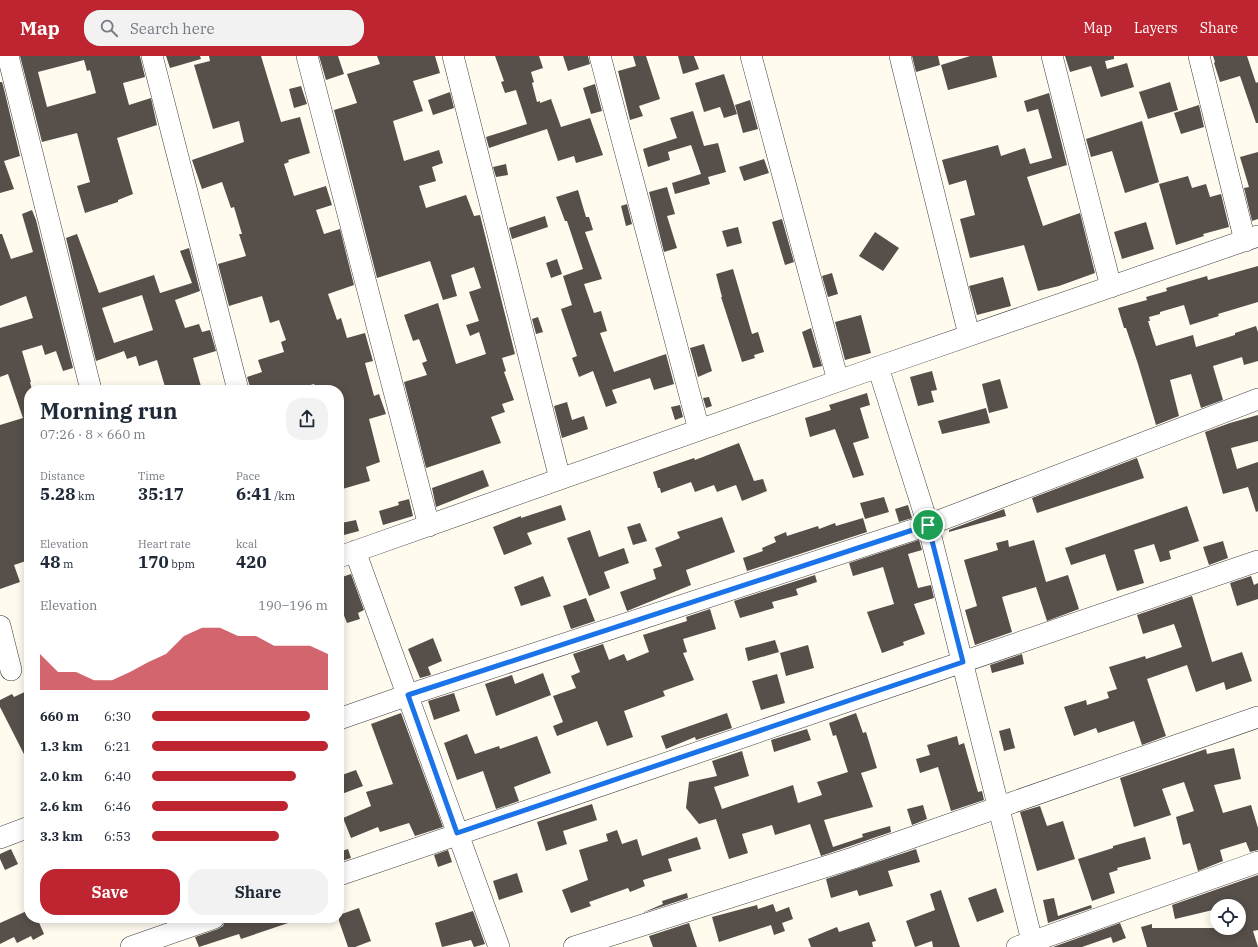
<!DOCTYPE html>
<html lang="en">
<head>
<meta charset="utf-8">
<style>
  :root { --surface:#fff; --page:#f2f2f3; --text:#1f2937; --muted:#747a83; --accent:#bf2530 }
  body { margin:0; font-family:"IBM Plex Serif",serif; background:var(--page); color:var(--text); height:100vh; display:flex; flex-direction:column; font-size:15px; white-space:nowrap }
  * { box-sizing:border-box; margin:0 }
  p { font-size:13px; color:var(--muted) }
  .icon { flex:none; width:22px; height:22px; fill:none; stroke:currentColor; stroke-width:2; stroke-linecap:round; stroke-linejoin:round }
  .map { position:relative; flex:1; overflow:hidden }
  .sheet { position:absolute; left:24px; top:329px; width:320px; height:538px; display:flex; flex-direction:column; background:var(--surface); border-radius:16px; box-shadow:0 2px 10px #0003 }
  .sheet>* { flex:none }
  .buttons { position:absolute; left:1210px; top:843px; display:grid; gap:8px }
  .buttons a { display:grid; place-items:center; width:36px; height:36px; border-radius:50%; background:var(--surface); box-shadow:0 2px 10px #0003; font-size:20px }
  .pin { position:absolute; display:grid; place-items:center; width:34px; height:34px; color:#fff; margin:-17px; border:2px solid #fff; border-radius:50%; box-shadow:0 1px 4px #0007 }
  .round { display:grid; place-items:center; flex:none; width:42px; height:42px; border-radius:16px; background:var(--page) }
  .overview { display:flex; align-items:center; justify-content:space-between; height:68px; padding:0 16px }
  h1 { font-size:22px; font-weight:800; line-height:30px }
  .figures { display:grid; grid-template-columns:repeat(3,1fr); gap:6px; height:68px; padding:4px 16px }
  .figures div { display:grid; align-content:center }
  .figures b { font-size:17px; font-weight:800 }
  .figures small { font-size:11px; font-weight:400 }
  .figures p { font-size:11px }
  .chart { height:112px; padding:8px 16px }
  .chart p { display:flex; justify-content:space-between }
  .chart svg { width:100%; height:72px; margin-top:4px; fill:var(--accent); opacity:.7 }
  .action { display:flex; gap:8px; margin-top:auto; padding:8px 16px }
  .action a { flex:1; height:46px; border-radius:16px; background:var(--accent); color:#fff; font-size:16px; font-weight:800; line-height:46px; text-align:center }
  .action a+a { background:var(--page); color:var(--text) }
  ul { padding:0 16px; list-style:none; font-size:13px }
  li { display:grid; grid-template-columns:64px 48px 1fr; align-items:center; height:30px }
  li i { height:10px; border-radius:5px; background:var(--accent) }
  header { display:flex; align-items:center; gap:24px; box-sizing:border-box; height:56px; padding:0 20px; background:var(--accent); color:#fff }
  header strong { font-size:19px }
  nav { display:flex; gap:22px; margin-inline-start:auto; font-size:14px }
  .search { width:280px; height:36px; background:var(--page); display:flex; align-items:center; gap:10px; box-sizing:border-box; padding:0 14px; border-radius:16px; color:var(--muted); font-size:15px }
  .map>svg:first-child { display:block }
</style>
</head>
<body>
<header>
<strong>Map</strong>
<div class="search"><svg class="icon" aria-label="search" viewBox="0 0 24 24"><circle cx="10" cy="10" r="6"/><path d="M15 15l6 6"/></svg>Search here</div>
<nav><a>Map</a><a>Layers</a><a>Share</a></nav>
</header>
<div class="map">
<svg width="1258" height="891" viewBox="0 0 1258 891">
  <rect width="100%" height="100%" fill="#fffbef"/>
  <path fill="#574f4a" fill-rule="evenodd" d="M20 0H140L145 21 123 27 129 49 151 42 157 69 117 82 133 138 118 144V146L85 157 77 130 90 126 77 77 42 86ZM84 4 87 15 90 14 96 37 47 51 38 16Z
    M166 0H200L201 3 170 12Z
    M209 0H261L281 66 300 61 310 97 288 104 289 106 284 108 294 140 326 130 332 149 316 154 324 178 340 173 354 229 328 238 337 264 341 262 347 282 365 277 373 305 365 307 374 340 379 338 386 358 369 363 380 406 366 411 370 425 339 434V334H316L314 328 293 334H251L247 321 262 316 258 304 284 296 281 286 286 284 279 264 270 267 262 240 229 250 218 208 246 200 239 178H242L234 151 231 152 222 126 202 133 192 104 244 86 239 65 213 73 194 9 210 5Z
    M319 0H338L344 18 326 24Z
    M377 0H435L440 17 413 25 423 55 393 65 404 105 439 94 443 107 432 111 436 125 419 130 426 152 466 139 474 160 480 159 515 298 502 302 506 315 504 316 514 344 502 348 505 356 491 361 501 387 426 412 404 326 427 319 422 307 427 305 419 283 413 285 404 259 438 247 456 308 486 298 479 276 470 280 466 269 479 265 469 236 481 232 474 211 451 219 457 240 443 244 430 205 377 222 334 54 357 47 347 18 380 8Z
    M495 0H539L543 12 531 16 534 26 532 27 537 46 540 45V47L551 43 561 71 590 62 603 99 576 107 574 100 558 105 547 73 489 92 486 81 527 68 516 34 505 37 501 26 504 25Z
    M563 0H588L590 8 568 15Z
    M633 0H646L660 43 639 50 643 60 630 64 618 15 636 10Z
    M678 0H694L699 13 683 18Z
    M912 0H938L940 9 916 16Z
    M970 0H992L997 21 948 34 941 9Z
    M1065 0H1114V3L1105 5 1107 13 1127 7 1134 31 1101 41 1091 10 1070 16Z
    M1213 0H1247L1256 27 1258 26V67H1256L1240 20 1220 26 1214 7 1215 6Z
    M724 18 737 58 724 62 720 51 704 56 695 27Z
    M0 26H2L3 29 20 100 4 105 14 133 0 137Z
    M1170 26 1178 54 1148 63 1139 36Z
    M595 28 602 55 591 58 583 32Z
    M301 30 307 48 294 52 289 33Z
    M450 36 454 52 433 59 428 44Z
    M1049 37 1067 109 1027 121 1043 170 1080 157 1095 217 1059 230 1038 235 1024 189 970 202 960 163 975 159 966 124 949 129 942 104 998 89 1001 100 1025 92 1030 108 1052 102 1038 53 1027 56 1024 45Z
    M750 44 758 73 743 77 735 49Z
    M1199 49 1204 71 1181 78 1174 57Z
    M693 55 704 90 718 87 726 116 708 121 710 128 675 138 672 127 701 118 691 89 668 96 670 104 648 111 643 93 677 82 670 62Z
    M1142 65 1159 126 1125 137 1112 95 1091 101 1086 83Z
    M1258 96V163L1252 165 1244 132 1249 131 1240 101Z
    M764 103 769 117 744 125 739 111Z
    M506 108 508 119 496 121 493 111Z
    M1188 120 1192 132 1206 128 1210 141 1221 138 1229 171 1203 178 1204 180 1176 189 1159 128Z
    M667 131 675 158 667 160 677 192 664 196 649 136Z
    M578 134 586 161H589L593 174 585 176 602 223 584 228 594 257 601 255 607 275 600 277 614 316 666 298 674 328 654 334 650 322 612 334 617 347 606 351 593 315 579 321 572 302 577 300 561 253 572 249 563 220 583 213 567 165H565L556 141Z
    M627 148 632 168 626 170 621 150Z
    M32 154 36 164 73 312 63 315 56 295 45 299 42 289 22 295 31 326H30L32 334H29V504L14 509 20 526 0 533V369L23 362 8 318 0 321V272L33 262 26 240 0 250V178H2L11 203 33 196 22 158Z
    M545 160 548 171 512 183 509 172Z
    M782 163 794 206 785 209 772 166Z
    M1146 166 1154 193 1122 203 1114 176Z
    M738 171 742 187 727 191 722 175Z
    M875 176 899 192 883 215 859 200Z
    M77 178 99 237 154 219 160 237 192 227 180 195 189 192 200 235 175 244 185 272 199 268 202 276 210 274 216 295 193 302 202 334H166L157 304 139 310 136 300 127 303 124 295 96 305 66 182ZM142 239 153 274 114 287 102 252Z
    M557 203 562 218 551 222 546 207Z
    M1258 210V246L1218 258 1219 260 1190 269 1184 249 1160 256V258L1149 261 1150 265H1148L1156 290 1193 279 1196 291 1235 279V277L1256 270 1258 276V305L1244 309 1242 301 1213 310 1223 344 1201 352 1191 318 1170 324 1179 360 1156 369 1138 308 1126 272H1124L1118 252 1147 244 1146 241 1167 235 1166 232 1207 220 1208 224Z
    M733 213 752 278 758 276 764 296 754 299 755 302 742 306 721 241H722L716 218Z
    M832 217 838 238 828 241 822 220Z
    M1003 221 1011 250 977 259 969 230Z
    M861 259 871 297 845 304 835 266Z
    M538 261 543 276 536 278 532 263Z
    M811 272 822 310 813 312 802 276Z
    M704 288 712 315 698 321 690 292Z
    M932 315 937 334 931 335 934 346 918 350 910 321Z
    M1000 323 1008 352 989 357 982 328Z
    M867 337 870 349 860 352 869 382 853 387 864 419 853 422 835 373 810 381 805 362 831 354 829 349Z
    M709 341 712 350 706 352 703 342Z
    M567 346 572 364 584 360 588 373 562 382 554 350Z
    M680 349 683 361 675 364 671 351Z
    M986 352 990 367 942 378 938 365Z
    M1258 359V385L1231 392 1237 413 1258 406V455L1256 456 1248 431 1223 438 1205 376 1230 367Z
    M739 387 754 425 763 423 767 435 742 445 736 429 717 436 714 429 695 436 691 426 661 437 660 432H658L653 416 694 402 695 404Z
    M1137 402 1144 422 1037 457 1032 442Z
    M483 414 489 430 436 451 432 432Z
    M884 441 889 456 865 463 860 447Z
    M409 443 413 460 383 469 379 455 399 449 398 446Z
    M561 449 566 464 527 477 532 488 504 499 493 471 521 460V462Z
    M908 449 912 462 899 466 895 453Z
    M1187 450 1199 485 1169 495 1171 503 1160 506 1154 488 1134 494 1144 527 1117 535 1105 498 1071 509 1065 492Z
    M1004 453 1006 460 949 476V474Z
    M722 461 735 496 686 514 691 529 627 555 620 536 656 523 653 513 662 510 655 492 680 482 677 476Z
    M863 462 867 476 747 515 743 502 763 495 762 492 776 486 774 481 786 476 787 480 818 470 819 473 835 467 836 470Z
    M356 464 359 475 344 479 341 467Z
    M640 467 647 485 633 489 627 471Z
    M590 474 599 501 624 492 629 507 604 516 610 532 589 540 567 482Z
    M919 484 922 494 908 498 918 532 931 529 934 542 914 548 925 578 903 586 904 589 882 597 867 556 894 548 883 511 853 520 849 507Z
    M1008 484 1009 491 1034 484 1046 526 1068 519 1079 553 1047 565 1036 531 1002 541 1012 576 975 589 965 554 977 550 964 504 998 494 996 487Z
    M1223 485 1228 502 1209 509 1203 491Z
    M351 518 364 554 358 557 360 563 347 567 339 547V522Z
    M815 519 817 526 796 533 798 539 772 546 774 552 740 562 734 545Z
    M543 520 551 540 521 550 514 531Z
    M1251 520 1254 529 1258 527V543L1237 550 1230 527Z
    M1192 540 1212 606 1242 596 1252 625 1226 634 1224 626 1196 636 1187 609 1147 623 1166 680 1142 689 1134 665 1098 677 1096 672 1074 680 1064 651 1086 644 1087 649 1109 642 1107 636 1117 633 1109 611 1145 600 1146 603 1182 591 1174 568 1143 578 1137 559Z
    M586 542 595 565 571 573 563 550Z
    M710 553 716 573 683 583 687 596 683 597 694 624 663 635 665 640 624 655 633 681 607 690 597 665 557 680 553 670 563 666 553 640 576 632 571 620 580 616 573 598 603 588 609 604 624 598 627 605 649 596 643 579 687 565 686 561Z
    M433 582 442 605 428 611 431 619 420 622 408 593Z
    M775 584 779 596 748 605 745 592Z
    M808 589 814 612 786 620 780 597Z
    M1022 598 1024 608 992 617 990 609Z
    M543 617 551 639 496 660 485 628 512 619 515 628Z
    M777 618 785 647 761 654 752 625Z
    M29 634V708L0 651V644L12 638 14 641Z
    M454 637 460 655 434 664 428 645Z
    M401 657 443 771 415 780 409 767 380 776 378 771 351 782 343 762 371 750 366 736 393 728 371 668Z
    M727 657 732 672 696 684 695 681 666 693 661 680Z
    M856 657 863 677 866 676 877 712 861 717 873 751 824 764 833 791 863 781 862 778 890 770 891 776 821 800 810 768 775 779 772 769 742 778 748 797 729 803 716 763 699 768 686 752 689 726 717 720 712 705 742 695 749 720 714 731 722 753 793 729 798 747 822 739 817 726 848 716 836 679 833 680 829 667Z
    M1010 672 1015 692 1004 695 999 675Z
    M807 673 811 684 774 696 771 684Z
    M467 678 475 698 499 690 500 693 537 680 551 717 514 731 519 745 496 753 483 715 457 724 444 687Z
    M957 680 959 689 964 687 978 736 982 735 984 744 951 755 938 711 920 717 916 703 930 699 927 689Z
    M1234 692 1241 723 1214 729 1223 757 1251 749 1258 772V794L1250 796 1246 786 1220 794 1223 805 1198 815 1190 787 1183 789 1176 761 1194 755 1184 726 1162 733 1171 759 1134 771 1120 722 1206 693 1207 698Z
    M356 714 363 730 339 739V720Z
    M592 748 597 764 563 775 567 788 546 795 537 766Z
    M923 749 927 763 912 769 907 753Z
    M1040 750 1047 770 1063 765 1075 803 1037 815 1020 756Z
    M617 774 622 788 637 783 642 800 697 781 701 793 668 803 672 815 643 824 645 830 630 836 628 832 589 846 591 850 571 857 562 834 588 824 579 794 608 785 606 778Z
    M1145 781 1151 803 1117 812 1118 814 1109 817 1115 837 1092 845 1078 803 1113 792V790Z
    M11 793 18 808 5 814 0 803V798Z
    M348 793 351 802 339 806V796Z
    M916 793 920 806 888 815 893 830 859 840 857 834 831 842 826 823Z
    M448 794 452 806 438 811 434 799Z
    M517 817 523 836 499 844 493 825Z
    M1258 819V874L1253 875 1258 891H1147L1141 871 1152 868V872H1239V850H1217V853L1175 863 1172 849Z
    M996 832 1004 856 977 866 968 842Z
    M941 834 960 891H933L932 885 915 891 906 865 935 854 930 838Z
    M687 837 688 842 642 857 663 848 662 845Z
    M1054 842 1058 860 1091 849 1092 852 1048 867 1043 844Z
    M773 848 776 856 789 851 793 863 782 867 785 875 774 879 771 869 719 886 712 861 757 849 758 853Z
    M359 852 371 885 355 891H348L339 865V859Z
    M29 854V862H37L44 878 33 884 31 880 17 887 14 881 0 888V867Z
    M473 855 485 888 474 891 471 884 442 891 435 867Z
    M226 862H244L245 866 258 862H297V864L241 883 239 878 199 891 195 881 218 873 223 870Z
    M869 866 876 885 872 886 873 891H811L808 883 837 871 839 876Z
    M689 867 697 891H653L649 880Z
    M1120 867 1126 882 1113 887 1111 881 1082 891H1053Z"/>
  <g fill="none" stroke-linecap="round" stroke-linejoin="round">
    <g stroke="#414141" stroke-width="22">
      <path id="minor" d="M8 0 91 334
        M152 0 238 334
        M307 0 429 470
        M453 0 560 423
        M600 0 699 374
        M751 0 838 325
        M900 0 969 279
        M1052 0 1111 231
        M1199 0 1245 185
        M878 311 928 469 1032 885
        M355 495 499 891
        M339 501 878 311 1258 180
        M0 570 11 614
        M339 663 408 639 928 469 1258 343
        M0 782 29 771
        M339 819 1258 505
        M131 891 214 862
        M574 891 853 802 1258 661
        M1017 891 1258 806"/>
    </g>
    <use href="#minor" stroke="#fff" stroke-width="21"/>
  </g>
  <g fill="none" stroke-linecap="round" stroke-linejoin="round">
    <g stroke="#fff" stroke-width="8">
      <path id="route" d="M928 469 963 606 457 777 408 639Z"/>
    </g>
    <use href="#route" stroke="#1a73e8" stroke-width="5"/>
  </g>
</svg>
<div class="buttons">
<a><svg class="icon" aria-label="locate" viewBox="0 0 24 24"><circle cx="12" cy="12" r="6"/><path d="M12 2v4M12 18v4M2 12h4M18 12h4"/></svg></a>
</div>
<div class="pin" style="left:928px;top:469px;background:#1e9e55"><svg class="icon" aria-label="arrive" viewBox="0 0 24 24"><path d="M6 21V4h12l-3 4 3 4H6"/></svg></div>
<section class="sheet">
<div class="overview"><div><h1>Morning run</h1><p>07:26 · 8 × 660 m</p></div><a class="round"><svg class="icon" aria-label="share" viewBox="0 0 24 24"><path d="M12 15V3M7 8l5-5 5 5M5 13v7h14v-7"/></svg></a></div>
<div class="figures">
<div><p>Distance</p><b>5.28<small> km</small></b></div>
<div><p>Time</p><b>35:17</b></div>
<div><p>Pace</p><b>6:41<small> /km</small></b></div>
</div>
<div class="figures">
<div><p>Elevation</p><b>48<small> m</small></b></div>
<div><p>Heart rate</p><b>170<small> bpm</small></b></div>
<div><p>kcal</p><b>420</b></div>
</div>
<div class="chart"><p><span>Elevation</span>190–196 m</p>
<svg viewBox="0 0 160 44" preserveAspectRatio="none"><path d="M0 44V22L10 33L20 33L30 38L40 38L50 33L60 27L70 22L80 11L90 6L100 6L110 11L120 11L130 17L140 17L150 17L160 22V44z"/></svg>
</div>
<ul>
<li><b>660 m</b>6:30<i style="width:90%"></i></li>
<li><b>1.3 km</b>6:21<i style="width:100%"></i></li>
<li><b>2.0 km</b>6:40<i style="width:82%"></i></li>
<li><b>2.6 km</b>6:46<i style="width:77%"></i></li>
<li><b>3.3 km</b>6:53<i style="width:72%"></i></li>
</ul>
<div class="action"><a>Save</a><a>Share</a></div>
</section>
</div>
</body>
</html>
